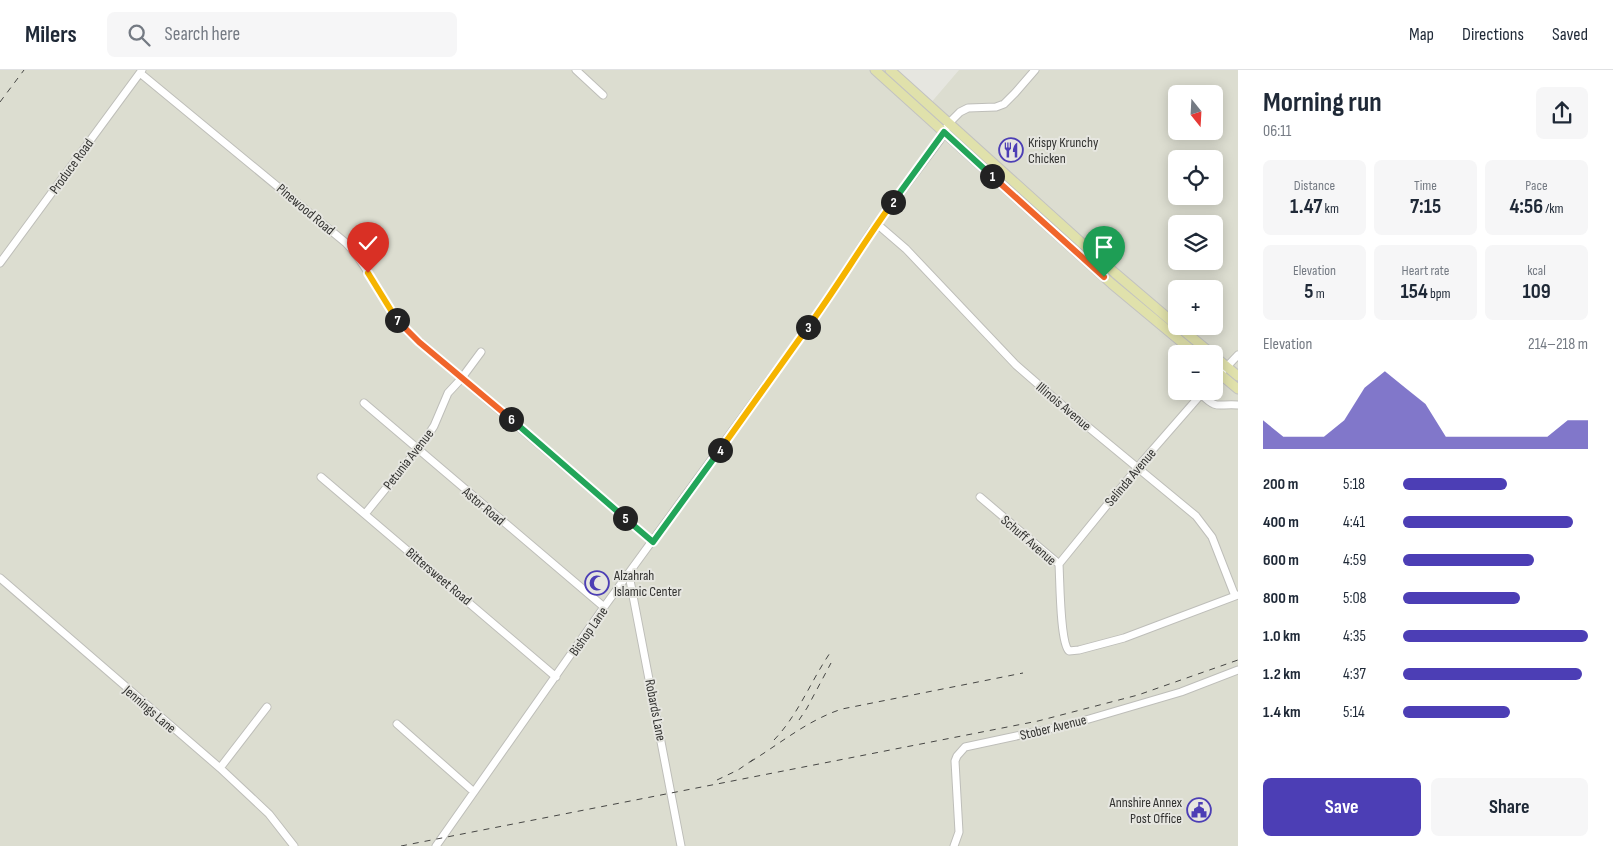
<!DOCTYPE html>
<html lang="en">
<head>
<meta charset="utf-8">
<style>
  :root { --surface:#fff; --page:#f6f6f7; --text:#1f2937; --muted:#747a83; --line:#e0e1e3; --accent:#4c3eb5 }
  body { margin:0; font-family:"Sofia Sans Condensed",sans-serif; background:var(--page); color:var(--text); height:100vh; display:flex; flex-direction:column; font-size:19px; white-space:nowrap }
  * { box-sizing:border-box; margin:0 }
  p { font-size:16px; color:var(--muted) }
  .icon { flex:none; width:28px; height:28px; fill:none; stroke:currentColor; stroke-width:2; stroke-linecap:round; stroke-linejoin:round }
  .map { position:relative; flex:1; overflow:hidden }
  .panel { display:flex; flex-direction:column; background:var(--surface); width:375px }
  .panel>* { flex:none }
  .needle { width:32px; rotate:162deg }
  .controls { position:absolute; left:1168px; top:15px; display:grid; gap:10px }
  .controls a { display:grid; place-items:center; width:55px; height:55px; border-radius:8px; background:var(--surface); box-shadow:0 2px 12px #0003; font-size:25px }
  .pin { position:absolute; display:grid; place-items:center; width:42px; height:42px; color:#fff; margin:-51px -21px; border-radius:50% 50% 50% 0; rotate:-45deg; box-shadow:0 0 5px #0007 }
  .pin .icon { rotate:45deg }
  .km { position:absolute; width:25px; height:25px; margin:-12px; border-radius:50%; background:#222; color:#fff; font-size:14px; line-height:25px; text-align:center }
  .round { display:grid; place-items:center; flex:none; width:52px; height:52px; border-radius:8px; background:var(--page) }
  .summary { display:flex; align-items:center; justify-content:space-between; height:85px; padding:0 25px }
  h1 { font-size:28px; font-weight:700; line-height:38px }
  .metrics { display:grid; grid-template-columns:repeat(3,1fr); gap:8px; height:85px; padding:5px 25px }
  .metrics div { display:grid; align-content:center; border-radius:8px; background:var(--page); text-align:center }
  .metrics b { font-size:21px; font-weight:700 }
  .metrics small { font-size:14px; font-weight:400 }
  .metrics p { font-size:14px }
  .chart { height:140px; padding:10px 25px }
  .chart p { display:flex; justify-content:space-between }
  .chart svg { width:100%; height:90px; margin-top:5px; fill:var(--accent); opacity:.7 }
  .action { display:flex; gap:10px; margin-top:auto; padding:10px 25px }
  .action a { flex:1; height:58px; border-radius:8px; background:var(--accent); color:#fff; font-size:20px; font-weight:700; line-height:58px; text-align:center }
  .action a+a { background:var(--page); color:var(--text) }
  ul { padding:0 25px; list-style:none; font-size:16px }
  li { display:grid; grid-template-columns:80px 60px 1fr; align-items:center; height:38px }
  li i { height:12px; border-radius:6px; background:var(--accent) }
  header { display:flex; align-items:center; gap:30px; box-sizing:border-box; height:70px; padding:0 25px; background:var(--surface); border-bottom:1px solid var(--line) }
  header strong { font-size:24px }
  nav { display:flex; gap:28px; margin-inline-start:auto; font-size:18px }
  .search { width:350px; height:45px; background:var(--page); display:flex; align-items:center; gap:12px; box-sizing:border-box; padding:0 18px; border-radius:8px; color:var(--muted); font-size:19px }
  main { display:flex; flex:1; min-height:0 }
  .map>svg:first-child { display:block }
</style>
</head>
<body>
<header>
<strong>Milers</strong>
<div class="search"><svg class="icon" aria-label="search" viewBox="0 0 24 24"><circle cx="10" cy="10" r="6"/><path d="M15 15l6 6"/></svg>Search here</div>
<nav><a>Map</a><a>Directions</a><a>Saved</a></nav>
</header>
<main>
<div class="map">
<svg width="1238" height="776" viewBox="0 0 1238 776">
  <rect width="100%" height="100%" fill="#e6e6e0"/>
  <path fill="#dcddd0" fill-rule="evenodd" d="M0 0H890L929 35 959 0H1238V776H0ZM1176 24H1214V61H1176ZM1176 89H1214V126H1176ZM1176 154H1214V191H1176ZM1176 219H1214V256H1176ZM1176 284H1214V321H1176Z"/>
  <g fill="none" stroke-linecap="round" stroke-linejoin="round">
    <g stroke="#bebeb9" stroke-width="9">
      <path id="minor" d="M576 0 603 25
        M140 3 346 173C371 199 383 235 408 262L653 472
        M877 154 906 179 1016 295 1070 342 1196 446 1212 467 1235 526
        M0 193 142 0
        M1214 310 1238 285
        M1201 324C1218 341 1218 333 1238 335
        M364 333 604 537
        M321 407 556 607
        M980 427 1059 494C1060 510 1060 573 1069 581L1079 580 1124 568 1238 525
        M365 444 422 374 434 356 448 323 461 309 481 282
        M1059 494 1142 392 1204 321
        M629 505 681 776
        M0 508 220 698 269 744 294 776
        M397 654 474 722
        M220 698 267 637
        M436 776 604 537 824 235 871 162 940 70 949 53 960 42 968 38 996 37 1004 34 1015 23 1035 0
        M954 776 959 762 955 691 957 686 965 677 1072 654 1181 622 1238 600"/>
    </g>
    <g stroke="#c2c2c1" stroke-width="11">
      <path id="major" d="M875 0 1112 214 1196 284
        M890 0 1115 203 1176 255
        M1178 256 1212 284
        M1214 286 1238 306
        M1214 299 1238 319"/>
    </g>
    <use href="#minor" stroke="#fff" stroke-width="7"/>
    <use href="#major" stroke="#e0e1ab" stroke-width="9"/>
    <path stroke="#464644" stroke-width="1" stroke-dasharray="6 6" stroke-linecap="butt" d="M0 32 24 0
      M799 650 807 638 831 593
      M774 670C799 644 811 610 832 580
      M750 692C781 673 808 650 842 639L1023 603
      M717 710 738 700 754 689
      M401 776 1038 651 1138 625 1238 590"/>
  </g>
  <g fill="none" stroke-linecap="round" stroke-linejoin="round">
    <g stroke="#fff" stroke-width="10">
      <path id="split-1" d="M992 106 1104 207"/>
    </g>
    <g stroke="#fff" stroke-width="10">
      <path id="split-2" d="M893 132 944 62 992 106"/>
    </g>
    <g stroke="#fff" stroke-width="10">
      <path id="split-3" d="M808 257C838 216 863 173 893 132"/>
    </g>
    <g stroke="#fff" stroke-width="10">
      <path id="split-4" d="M720 380 808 257"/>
    </g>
    <g stroke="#fff" stroke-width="10">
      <path id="split-5" d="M625 448 653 472 720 380"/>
    </g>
    <g stroke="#fff" stroke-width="10">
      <path id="split-6" d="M511 349 625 448"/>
    </g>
    <g stroke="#fff" stroke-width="10">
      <path id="split-7" d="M397 250 419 272 511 349"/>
    </g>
    <g stroke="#fff" stroke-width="10">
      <path id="split-8" d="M368 203 397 250"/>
    </g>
    <use href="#split-1" stroke="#f0652b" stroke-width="6"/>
    <use href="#split-2" stroke="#22a559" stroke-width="6"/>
    <use href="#split-3" stroke="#f5b400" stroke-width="6"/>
    <use href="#split-4" stroke="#f5b400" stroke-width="6"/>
    <use href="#split-5" stroke="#22a559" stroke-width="6"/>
    <use href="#split-6" stroke="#22a559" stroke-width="6"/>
    <use href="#split-7" stroke="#f0652b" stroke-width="6"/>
    <use href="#split-8" stroke="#f5b400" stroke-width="6"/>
  </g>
  <defs>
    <g id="restaurant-ring" transform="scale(1.25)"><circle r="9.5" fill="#e6e6e0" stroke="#4c3eb5" stroke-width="1.5"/><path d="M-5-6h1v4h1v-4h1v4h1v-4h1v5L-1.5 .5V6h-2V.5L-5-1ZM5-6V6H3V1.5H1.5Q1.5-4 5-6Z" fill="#4c3eb5"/></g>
    <g id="mosque-ring" transform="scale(1.25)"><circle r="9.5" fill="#e6e6e0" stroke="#4c3eb5" stroke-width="1.5"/><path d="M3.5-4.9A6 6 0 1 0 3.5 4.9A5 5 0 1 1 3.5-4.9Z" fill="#4c3eb5"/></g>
    <g id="civic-ring" transform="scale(1.25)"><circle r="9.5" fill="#e6e6e0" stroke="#4c3eb5" stroke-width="1.5"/><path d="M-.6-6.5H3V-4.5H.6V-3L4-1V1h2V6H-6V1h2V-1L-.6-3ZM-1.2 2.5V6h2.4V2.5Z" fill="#4c3eb5"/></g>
  </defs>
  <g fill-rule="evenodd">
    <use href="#restaurant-ring" x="1011" y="80"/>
    <use href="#mosque-ring" x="597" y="513"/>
    <use href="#civic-ring" x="1199" y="740"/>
  </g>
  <g text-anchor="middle" stroke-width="4" stroke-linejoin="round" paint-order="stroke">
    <g font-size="14" fill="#333331" stroke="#e6e6e0" text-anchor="start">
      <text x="1028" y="77">Krispy Krunchy<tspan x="1028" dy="16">Chicken</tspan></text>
      <text x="614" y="510">Alzahrah<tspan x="614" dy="16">Islamic Center</tspan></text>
      <text x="1182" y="737" text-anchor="end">Annshire Annex<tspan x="1182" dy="16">Post Office</tspan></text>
    </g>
    <g font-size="14" fill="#333331" stroke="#e6e6e0">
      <text transform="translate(71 96) rotate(-54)" y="5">Produce Road</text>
      <text transform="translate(306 139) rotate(40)" y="5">Pinewood Road</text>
      <text transform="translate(1064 336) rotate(40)" y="5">Illinois Avenue</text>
      <text transform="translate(408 389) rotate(-52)" y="5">Petunia Avenue</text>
      <text transform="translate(1130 407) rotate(-50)" y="5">Selinda Avenue</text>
      <text transform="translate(484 436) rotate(40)" y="5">Astor Road</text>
      <text transform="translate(1029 470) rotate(41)" y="5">Schuff Avenue</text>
      <text transform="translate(439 506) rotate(40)" y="5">Bittersweet Road</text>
      <text transform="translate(588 561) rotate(-55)" y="5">Bishop Lane</text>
      <text transform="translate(150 639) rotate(41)" y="5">Jennings Lane</text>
      <text transform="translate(656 640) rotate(79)" y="5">Robards Lane</text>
      <text transform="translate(1053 657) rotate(-14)" y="5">Stober Avenue</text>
    </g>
  </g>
</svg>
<div class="controls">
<a><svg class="needle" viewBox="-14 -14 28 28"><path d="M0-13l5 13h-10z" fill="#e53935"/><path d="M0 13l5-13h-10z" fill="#747a83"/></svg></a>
<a><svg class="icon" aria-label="locate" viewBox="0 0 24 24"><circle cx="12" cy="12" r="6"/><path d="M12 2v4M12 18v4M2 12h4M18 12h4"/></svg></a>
<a><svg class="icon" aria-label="layers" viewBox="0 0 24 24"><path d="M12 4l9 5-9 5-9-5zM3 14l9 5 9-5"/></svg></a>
<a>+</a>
<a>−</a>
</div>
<div class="pin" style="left:1104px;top:207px;background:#1e9e55"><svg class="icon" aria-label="arrive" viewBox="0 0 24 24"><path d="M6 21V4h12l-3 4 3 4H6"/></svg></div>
<div class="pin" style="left:368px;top:203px;background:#d93025"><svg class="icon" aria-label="check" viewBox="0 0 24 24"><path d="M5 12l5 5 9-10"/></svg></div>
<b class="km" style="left:992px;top:106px">1</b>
<b class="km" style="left:893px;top:132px">2</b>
<b class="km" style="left:808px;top:257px">3</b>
<b class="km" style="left:720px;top:380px">4</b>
<b class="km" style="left:625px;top:448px">5</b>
<b class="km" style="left:511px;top:349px">6</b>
<b class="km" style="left:397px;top:250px">7</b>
</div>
<section class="panel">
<div class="summary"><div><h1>Morning run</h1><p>06:11</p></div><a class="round"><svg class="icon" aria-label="share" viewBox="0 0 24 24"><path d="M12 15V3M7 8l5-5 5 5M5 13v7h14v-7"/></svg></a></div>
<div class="metrics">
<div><p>Distance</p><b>1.47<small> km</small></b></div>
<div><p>Time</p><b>7:15</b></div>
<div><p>Pace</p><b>4:56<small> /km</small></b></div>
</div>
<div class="metrics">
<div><p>Elevation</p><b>5<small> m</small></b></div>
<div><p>Heart rate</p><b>154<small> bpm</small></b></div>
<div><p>kcal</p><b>109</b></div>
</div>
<div class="chart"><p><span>Elevation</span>214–218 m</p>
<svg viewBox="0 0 160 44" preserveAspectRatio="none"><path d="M0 44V30L10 38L20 38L30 38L40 30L50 14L60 6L70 14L80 22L90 38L100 38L110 38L120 38L130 38L140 38L150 30L160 30V44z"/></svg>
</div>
<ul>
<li><b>200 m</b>5:18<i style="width:56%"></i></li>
<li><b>400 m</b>4:41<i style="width:92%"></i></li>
<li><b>600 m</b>4:59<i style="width:71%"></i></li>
<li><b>800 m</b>5:08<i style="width:63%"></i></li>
<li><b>1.0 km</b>4:35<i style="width:100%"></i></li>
<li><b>1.2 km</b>4:37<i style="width:97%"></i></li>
<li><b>1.4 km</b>5:14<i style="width:58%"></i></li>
</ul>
<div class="action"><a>Save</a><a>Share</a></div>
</section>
</main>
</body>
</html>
